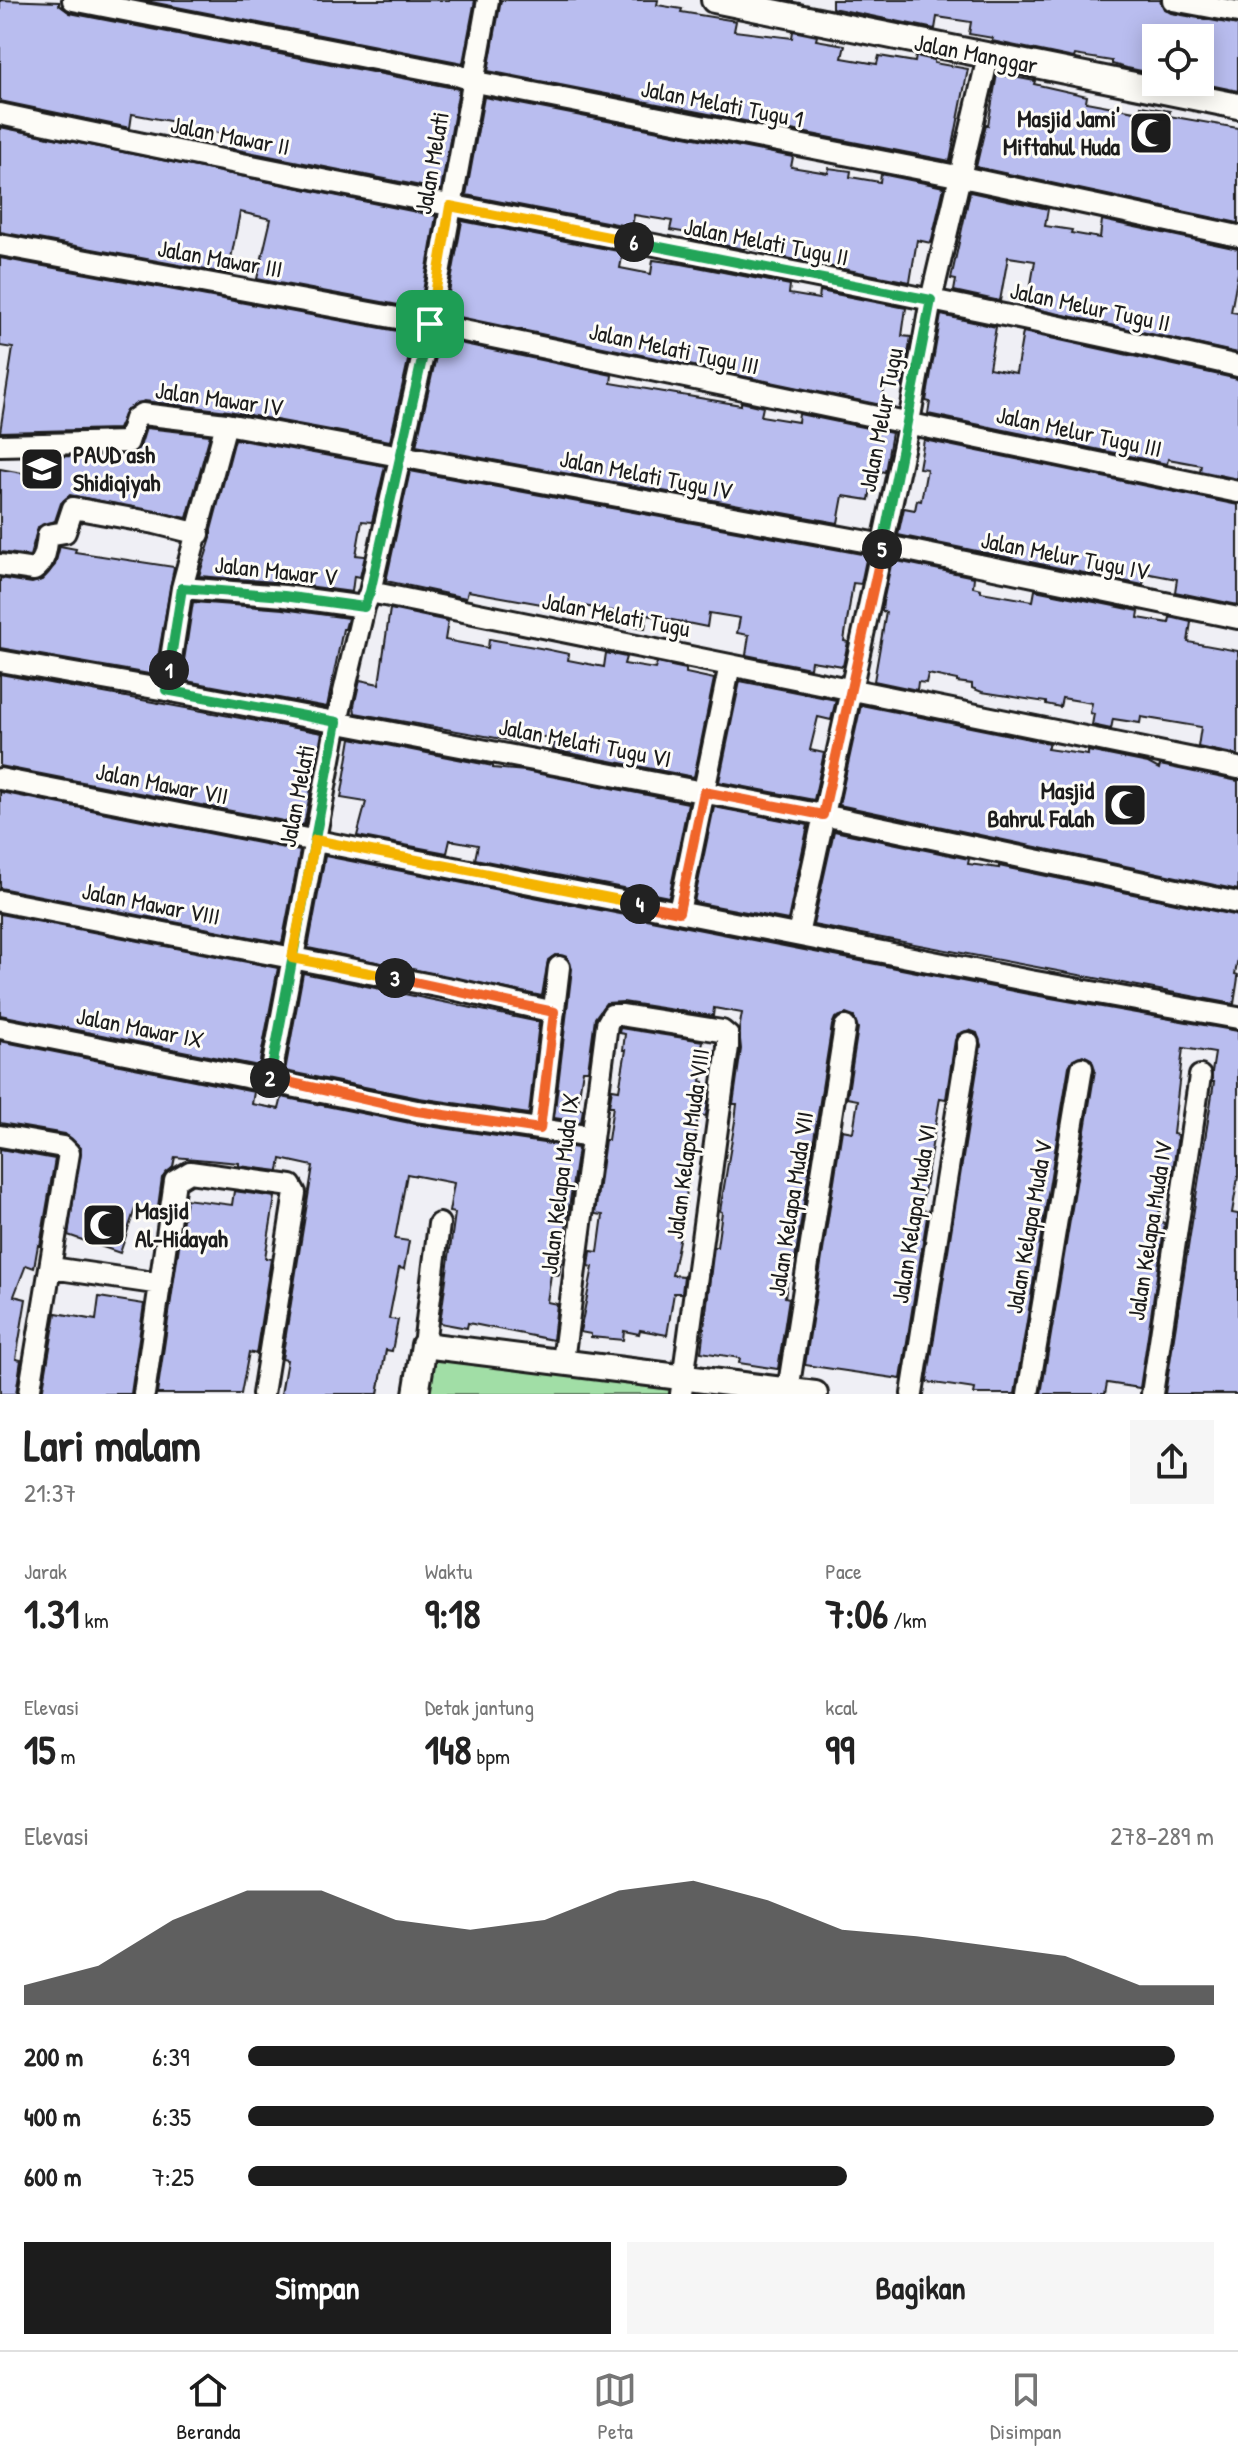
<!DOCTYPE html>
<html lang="id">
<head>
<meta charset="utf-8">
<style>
  :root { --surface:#fff; --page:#f6f6f6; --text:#222; --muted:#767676; --line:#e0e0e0; --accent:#1c1c1c }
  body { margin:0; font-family:"Patrick Hand",sans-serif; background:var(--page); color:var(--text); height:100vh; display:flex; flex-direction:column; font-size:30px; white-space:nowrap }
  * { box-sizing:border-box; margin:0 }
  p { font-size:26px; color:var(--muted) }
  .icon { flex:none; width:44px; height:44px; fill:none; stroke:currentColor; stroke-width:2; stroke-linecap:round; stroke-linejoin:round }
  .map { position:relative; height:1394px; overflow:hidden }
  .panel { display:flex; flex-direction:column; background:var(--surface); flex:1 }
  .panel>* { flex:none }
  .buttons { position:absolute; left:1142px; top:24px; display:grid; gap:16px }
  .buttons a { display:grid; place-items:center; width:72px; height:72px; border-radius:0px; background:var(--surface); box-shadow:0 4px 20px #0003; font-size:40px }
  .pin { position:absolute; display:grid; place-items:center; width:68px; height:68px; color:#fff; margin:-34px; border-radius:16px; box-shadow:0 4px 12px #0006 }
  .km { position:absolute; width:40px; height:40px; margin:-20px; border-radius:50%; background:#222; color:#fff; font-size:22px; line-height:40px; text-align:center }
  .round { display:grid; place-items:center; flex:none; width:84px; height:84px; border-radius:0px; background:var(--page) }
  .headline { display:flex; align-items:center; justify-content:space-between; height:136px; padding:0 24px }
  h1 { font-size:44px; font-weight:800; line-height:60px }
  .stats { display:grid; grid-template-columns:repeat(3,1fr); gap:12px; height:136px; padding:8px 24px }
  .stats div { display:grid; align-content:center }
  .stats b { font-size:40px; font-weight:800 }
  .stats small { font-size:22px; font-weight:400 }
  .stats p { font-size:22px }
  .chart { height:224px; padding:16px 24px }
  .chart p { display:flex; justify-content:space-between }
  .chart svg { width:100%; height:144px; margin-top:8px; fill:var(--accent); opacity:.7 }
  .button { display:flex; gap:16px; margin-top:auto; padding:16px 24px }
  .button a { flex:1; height:92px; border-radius:0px; background:var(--accent); color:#fff; font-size:32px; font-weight:800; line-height:92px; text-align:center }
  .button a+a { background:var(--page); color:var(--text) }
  ul { padding:0 24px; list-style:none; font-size:26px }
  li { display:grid; grid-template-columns:128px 96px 1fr; align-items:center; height:60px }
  li i { height:20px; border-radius:10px; background:var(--accent) }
  .dock { display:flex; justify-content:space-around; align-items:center; height:112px; border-top:2px solid var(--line); background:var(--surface); font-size:22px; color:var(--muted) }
  .dock a { display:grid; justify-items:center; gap:4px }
  .dock .selected { color:var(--accent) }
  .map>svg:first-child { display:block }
</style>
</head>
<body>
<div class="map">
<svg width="1238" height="1394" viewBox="0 0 1238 1394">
  <rect width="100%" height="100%" fill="#efeff5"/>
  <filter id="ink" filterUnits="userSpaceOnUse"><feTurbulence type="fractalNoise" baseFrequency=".0125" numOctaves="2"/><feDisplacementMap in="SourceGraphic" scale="16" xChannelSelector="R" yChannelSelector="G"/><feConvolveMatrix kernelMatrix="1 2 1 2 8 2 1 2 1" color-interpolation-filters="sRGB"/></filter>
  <g filter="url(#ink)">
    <path fill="#a1dea6" stroke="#5e7d61" stroke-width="2" d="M455 1353 680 1380 678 1394H419L424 1358Z"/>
    <path fill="#b9bdef" stroke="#1c1c1c" stroke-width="2" d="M0 0 59 2V5L70 13 459 89 441 190 228 148 230 135 202 130 200 142 173 137 175 122 132 114 130 128 0 101Z
      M141 0H475L463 63Z
      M501 0H658L657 5 682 9 681 12 736 21 734 31 792 38 793 31 817 36 816 40 845 45 842 58 877 64 879 56 915 62 916 56 934 60V63L968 69 950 161 488 71Z
      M832 0H1160L1164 9 1171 13 1238 25V91L1200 83V38H1156V74L1127 68 1112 64V61L1075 55 1074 58 992 41 993 38 969 34 971 22 937 17 935 29 832 8Z
      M997 74 1035 81 1034 84 1087 96 1086 102 1140 112 1141 106 1170 111 1169 116 1238 128V223L976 167 986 124 988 125Z
      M484 97 793 157 791 167 828 173 829 168 851 171 850 177 880 182 881 174 944 187 931 243 917 240 910 282 771 255 772 251 745 247 744 249 687 238 688 233 670 230 672 221 634 215 632 227 466 195Z
      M0 127 436 216 420 309 257 279 271 219 240 212 228 274 0 232Z
      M970 192 1048 209 1045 226 1072 230 1071 233 1100 238 1102 220 1238 249V273L1231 312 1238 313V353L1027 307 1035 261 1008 257 1000 301 954 291 956 280 951 279Z
      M462 221 623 252 620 268 651 274 653 260 682 264 790 285 789 294 819 299 820 291 906 308 902 336 911 337 902 388 885 385 881 405 445 314Z
      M0 258 414 334 390 441 228 411 144 401 127 409 118 429 0 432 13 348 0 346Z
      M941 315 996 327 989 368 1016 373 1023 332 1238 379V479L1200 471 1201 465 1168 459 1167 464 928 414 930 402 926 401Z
      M440 339 612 375 611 383 741 405V402L763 407 761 416 798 422 799 414 892 433 885 472 874 470 869 500 843 496 838 523 416 446Z
      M146 428 210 435 187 518 70 495 61 503 55 521 38 527 30 556 0 552V469L28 474 30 457 129 455 140 447Z
      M235 439 385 466 372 522 362 521 356 555 365 556 360 577 354 576 352 592 285 583 199 576 211 538V530Z
      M924 440 1238 505V605L1175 592 1177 579 1145 573 1143 585 898 535 904 508 915 510 917 500 921 501 927 469 919 468Z
      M410 471 867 555 861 584 853 583 844 641 848 642 843 666 811 661 810 668 746 655 749 635 737 633 740 618 709 613 707 627 647 615 645 628 611 622 613 611 583 606 581 617 560 613 561 609 547 605 468 591 466 598 386 581Z
      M60 546 76 549 75 552 174 567 155 675 0 648V578L32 583 42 580 55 565Z
      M892 560 974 577 973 587 981 589V592L1033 601 1035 590 1139 611 1138 618 1169 623 1170 617 1191 622 1188 642 1238 651V755L1198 747 1201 727 1141 717 1140 723 1113 719 1111 729 1092 725 1094 714 1090 713 1092 703 1062 698 1060 707 1046 704V702L982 692 972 688V684L957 682V680L928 674 926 683 918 682 917 690 874 681 886 612 882 611 883 602Z
      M193 602 283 609 348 618 345 629H343L327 707 181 680Z
      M390 609 448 621 445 640 488 648 489 639 540 648 569 654 568 660 604 667 606 653 626 657 624 664 655 669 657 663 686 669V673L714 679 694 777 553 750 555 739 526 734 525 743 355 713 354 706 360 680 379 684Z
      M0 674 322 733 304 825 0 766Z
      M740 681 836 700 831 720 818 717 810 750 824 753 814 800 719 782Z
      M861 705 1049 743 1047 749 1088 755V751L1148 763 1159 769 1160 765 1238 781V890L839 805Z
      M351 738 493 766V768L525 771 688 803 669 897 475 859 478 845 450 840 447 853 357 836 366 802 341 798Z
      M0 792 300 851 282 943 0 888Z
      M714 807 808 825 788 920 694 902Z
      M834 831 969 859 968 864 999 868V866L1238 916V958L1235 974 1238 975V978L1234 1004 813 925Z
      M325 856 1028 994 1238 1031V1177L1232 1213 1238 1214V1394H1165L1214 1082H1212V1072L1215 1053 1183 1048 1173 1134 1178 1135 1171 1184 1164 1183 1159 1214 1162 1215 1161 1222 1165 1223 1140 1388 1107 1383 1105 1394H1041L1095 1070 1091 1059 1083 1055 1073 1059 1069 1066 1015 1394H974L975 1389 927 1382 981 1045 977 1033 969 1030 958 1034 955 1040 946 1099 940 1098 921 1210 928 1211 901 1379 805 1365 842 1130 853 1132 858 1100 847 1098 858 1028 854 1017 846 1014 835 1018 832 1025 795 1260H791L785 1297 789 1298 778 1369 739 1363 740 1358 701 1352 714 1247H717L722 1212 720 1211 735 1121 737 1104H733L741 1049 739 1030 742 1013 714 1008 713 1016 623 1002 606 1003 595 1018 588 1070H583L577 1108 583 1109 581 1122 554 1118 572 969 567 957 555 955 548 960 542 996 308 948Z
      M0 914 278 968 259 1066 0 1015Z
      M303 973 539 1022 529 1114 419 1098 285 1071Z
      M620 1028 703 1041 700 1059 705 1060 701 1081 704 1082 701 1100 708 1101 706 1116 698 1115 693 1155 690 1154 685 1210 672 1275 684 1276 682 1293H674L667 1335 640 1330 639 1334 624 1331 623 1340 591 1337V1334L580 1332 593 1267 589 1266 591 1251 598 1252 603 1215 595 1214 605 1140H608L613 1106H609L612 1089 619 1090 626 1050H623L625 1034 619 1033Z
      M0 1041 254 1092 252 1104 279 1109 282 1097 415 1124 578 1148 559 1275 551 1274 547 1302 557 1304 553 1340 468 1323 467 1328 440 1323 455 1213 449 1212 454 1183 407 1174 395 1239 409 1241 404 1269 399 1268 389 1319 398 1320 392 1351 386 1350 378 1394H281L287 1360 282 1359 313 1166 281 1159 279 1171 239 1166V1163L175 1157 173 1167 162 1178 157 1214 135 1209 120 1253 68 1235 81 1148 65 1134 0 1123Z
      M0 1149 55 1159 40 1246 38 1245 34 1268 26 1265 14 1296 26 1299 16 1359 21 1360 16 1394H0Z
      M234 1191 275 1197 265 1258 271 1259 256 1354 249 1352 241 1394H157L186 1199 232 1205Z
      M99 1297 144 1304 131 1394H42L56 1313 96 1320Z"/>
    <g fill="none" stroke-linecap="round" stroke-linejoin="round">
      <g stroke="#1c1c1c" stroke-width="26">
        <path id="minor" d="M73 0 457 75 481 83 962 177 1238 236
          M1173 0 1238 12
          M0 114C412 203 827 272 1238 366
          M0 245 430 324 1238 492
          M0 445 128 442 135 419 142 414 226 424 863 541 1238 618
          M0 565 34 570C46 562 46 548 48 535L65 532 73 508 155 523 199 534
          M182 588 226 424
          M370 592 1238 768
          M0 661 166 690 823 815 1238 903
          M166 690 182 588 284 596 364 607
          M0 779 1030 981 1238 1018
          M0 901 457 990 554 1012
          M679 912 730 665
          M798 935 909 422 931 300 988 57
          M0 1028 417 1111 592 1137
          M270 1080 337 722 364 607 370 592 430 324 488 0
          M540 1129 559 967
          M0 1136 63 1147 69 1153 29 1394
          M52 1268 161 1284
          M424 1345 439 1224
          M563 1361 607 1024 612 1015H621L722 1031 728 1036V1047L681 1394
          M786 1389 790 1378 845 1027
          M144 1394 175 1181 190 1172 291 1186 295 1193 263 1394
          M912 1394 968 1043
          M1028 1394 1082 1068
          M1152 1394 1200 1076"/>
      </g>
      <g stroke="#1c1c1c" stroke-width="30">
        <path id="tertiary" d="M714 0 1238 106
          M416 1394 424 1345 815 1394"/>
      </g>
      <use href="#minor" stroke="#fdfcf7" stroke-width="20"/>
      <use href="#tertiary" stroke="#fdfcf7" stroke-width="24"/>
    </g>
  </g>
  <g fill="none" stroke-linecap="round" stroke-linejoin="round" filter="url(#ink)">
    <g stroke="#fff" stroke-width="16">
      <path id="split-1" d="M169 670 182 588 284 596 364 607 370 592 430 324"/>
    </g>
    <g stroke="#fff" stroke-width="16">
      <path id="split-2" d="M169 670 166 690 337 722 270 1078"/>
    </g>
    <g stroke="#fff" stroke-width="16">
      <path id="split-3" d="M270 1078 417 1111 540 1129 554 1012 395 978"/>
    </g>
    <g stroke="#fff" stroke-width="16">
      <path id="split-4" d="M395 978 292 958 315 840 640 904"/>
    </g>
    <g stroke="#fff" stroke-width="16">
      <path id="split-5" d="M640 904 679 912 704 792 823 815 882 549"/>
    </g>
    <g stroke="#fff" stroke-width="16">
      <path id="split-6" d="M634 242 931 300 882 549"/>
    </g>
    <g stroke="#fff" stroke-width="16">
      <path id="split-7" d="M430 324 450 206 634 242"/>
    </g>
    <use href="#split-1" stroke="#22a559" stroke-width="10"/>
    <use href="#split-2" stroke="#22a559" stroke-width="10"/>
    <use href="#split-3" stroke="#f0652b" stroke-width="10"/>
    <use href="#split-4" stroke="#f5b400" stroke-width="10"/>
    <use href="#split-5" stroke="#f0652b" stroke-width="10"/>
    <use href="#split-6" stroke="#22a559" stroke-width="10"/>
    <use href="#split-7" stroke="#f5b400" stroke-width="10"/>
  </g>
  <defs>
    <g id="mosque-square" transform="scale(2.3)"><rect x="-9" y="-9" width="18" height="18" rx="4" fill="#1c1c1c" stroke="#fdfcf7"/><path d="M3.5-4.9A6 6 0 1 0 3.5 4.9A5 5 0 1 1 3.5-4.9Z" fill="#fff"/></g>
    <g id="school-square" transform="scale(2.3)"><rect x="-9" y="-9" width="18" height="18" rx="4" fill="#1c1c1c" stroke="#fdfcf7"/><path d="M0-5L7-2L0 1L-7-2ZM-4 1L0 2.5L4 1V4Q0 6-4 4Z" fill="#fff"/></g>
  </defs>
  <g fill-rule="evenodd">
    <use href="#mosque-square" x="1151" y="133"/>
    <use href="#school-square" x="42" y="469"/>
    <use href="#mosque-square" x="1125" y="805"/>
    <use href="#mosque-square" x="104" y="1225"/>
  </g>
  <g text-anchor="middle" stroke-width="6" stroke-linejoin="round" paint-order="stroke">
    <g font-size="24" fill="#1c1c1c" stroke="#fdfcf7">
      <text transform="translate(976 54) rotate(11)" y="8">Jalan Manggar</text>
      <text transform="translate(722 104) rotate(11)" y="8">Jalan Melati Tugu 1</text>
      <text transform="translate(230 136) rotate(11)" y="8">Jalan Mawar II</text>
      <text transform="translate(432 163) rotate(-80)" y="8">Jalan Melati</text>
      <text transform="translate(766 242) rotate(11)" y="8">Jalan Melati Tugu II</text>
      <text transform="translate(220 259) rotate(10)" y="8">Jalan Mawar III</text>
      <text transform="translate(1090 307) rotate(12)" y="8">Jalan Melur Tugu II</text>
      <text transform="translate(674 349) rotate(12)" y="8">Jalan Melati Tugu III</text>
      <text transform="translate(219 399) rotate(8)" y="8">Jalan Mawar IV</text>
      <text transform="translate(881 420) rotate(-79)" y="8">Jalan Melur Tugu</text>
      <text transform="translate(1079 432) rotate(12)" y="8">Jalan Melur Tugu III</text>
      <text transform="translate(646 475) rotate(11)" y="8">Jalan Melati Tugu IV</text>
      <text transform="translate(1065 556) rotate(11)" y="8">Jalan Melur Tugu IV</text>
      <text transform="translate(276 571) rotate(6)" y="8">Jalan Mawar V</text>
      <text transform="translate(616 615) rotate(11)" y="8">Jalan Melati Tugu</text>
      <text transform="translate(585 743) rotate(11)" y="8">Jalan Melati Tugu VI</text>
      <text transform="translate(162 784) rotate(11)" y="8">Jalan Mawar VII</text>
      <text transform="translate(297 796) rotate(-79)" y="8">Jalan Melati</text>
      <text transform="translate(151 904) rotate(11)" y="8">Jalan Mawar VIII</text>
      <text transform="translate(140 1028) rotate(11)" y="8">Jalan Mawar IX</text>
      <text transform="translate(688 1144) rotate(-82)" y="8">Jalan Kelapa Muda VIII</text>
      <text transform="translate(560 1184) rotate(-83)" y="8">Jalan Kelapa Muda IX</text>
      <text transform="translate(791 1204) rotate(-81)" y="8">Jalan Kelapa Muda VII</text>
      <text transform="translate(914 1214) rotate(-81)" y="8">Jalan Kelapa Muda VI</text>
      <text transform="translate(1029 1227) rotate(-80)" y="8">Jalan Kelapa Muda V</text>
      <text transform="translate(1150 1231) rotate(-81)" y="8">Jalan Kelapa Muda IV</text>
    </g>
    <g font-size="24" font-weight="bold" fill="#1c1c1c" stroke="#fdfcf7" text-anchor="end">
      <text x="1120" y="127">Masjid Jami'<tspan x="1120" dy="28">Miftahul Huda</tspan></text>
      <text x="73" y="463" text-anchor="start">PAUD ash<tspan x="73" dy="28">Shidiqiyah</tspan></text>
      <text x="1094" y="799">Masjid<tspan x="1094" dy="28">Bahrul Falah</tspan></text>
      <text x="135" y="1219" text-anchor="start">Masjid<tspan x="135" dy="28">Al-Hidayah</tspan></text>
    </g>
  </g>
</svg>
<div class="buttons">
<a><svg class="icon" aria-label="locate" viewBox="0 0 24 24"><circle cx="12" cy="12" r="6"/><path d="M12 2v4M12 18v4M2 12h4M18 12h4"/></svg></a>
</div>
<div class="pin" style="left:430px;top:324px;background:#1e9e55"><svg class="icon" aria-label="arrive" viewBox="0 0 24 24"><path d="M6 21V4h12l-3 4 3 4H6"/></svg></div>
<b class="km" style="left:169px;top:670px">1</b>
<b class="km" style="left:270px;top:1078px">2</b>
<b class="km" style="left:395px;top:978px">3</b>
<b class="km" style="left:640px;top:904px">4</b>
<b class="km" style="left:882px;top:549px">5</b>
<b class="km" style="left:634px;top:242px">6</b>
</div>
<section class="panel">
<div class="headline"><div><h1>Lari malam</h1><p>21:37</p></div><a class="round"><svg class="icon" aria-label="share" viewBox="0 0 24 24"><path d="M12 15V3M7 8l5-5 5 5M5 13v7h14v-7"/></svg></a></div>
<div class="stats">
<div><p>Jarak</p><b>1.31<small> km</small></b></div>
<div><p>Waktu</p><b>9:18</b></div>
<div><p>Pace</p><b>7:06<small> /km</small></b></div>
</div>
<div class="stats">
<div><p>Elevasi</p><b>15<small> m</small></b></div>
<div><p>Detak jantung</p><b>148<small> bpm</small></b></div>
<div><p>kcal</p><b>99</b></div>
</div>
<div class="chart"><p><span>Elevasi</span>278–289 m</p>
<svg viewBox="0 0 160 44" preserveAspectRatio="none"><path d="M0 44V38L10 32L20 18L30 9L40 9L50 18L60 21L70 18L80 9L90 6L100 12L110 21L120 23L130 26L140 29L150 38L160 38V44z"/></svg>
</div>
<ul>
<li><b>200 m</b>6:39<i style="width:96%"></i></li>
<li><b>400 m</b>6:35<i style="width:100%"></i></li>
<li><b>600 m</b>7:25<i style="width:62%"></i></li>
</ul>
<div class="button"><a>Simpan</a><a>Bagikan</a></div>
</section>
<nav class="dock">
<a class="selected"><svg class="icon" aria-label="home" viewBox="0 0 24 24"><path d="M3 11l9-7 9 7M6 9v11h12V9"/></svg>Beranda</a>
<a><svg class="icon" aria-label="map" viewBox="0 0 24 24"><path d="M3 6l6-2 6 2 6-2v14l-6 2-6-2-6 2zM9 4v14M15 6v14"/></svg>Peta</a>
<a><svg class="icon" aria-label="saved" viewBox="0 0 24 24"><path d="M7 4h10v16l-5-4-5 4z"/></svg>Disimpan</a>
</nav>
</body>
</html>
